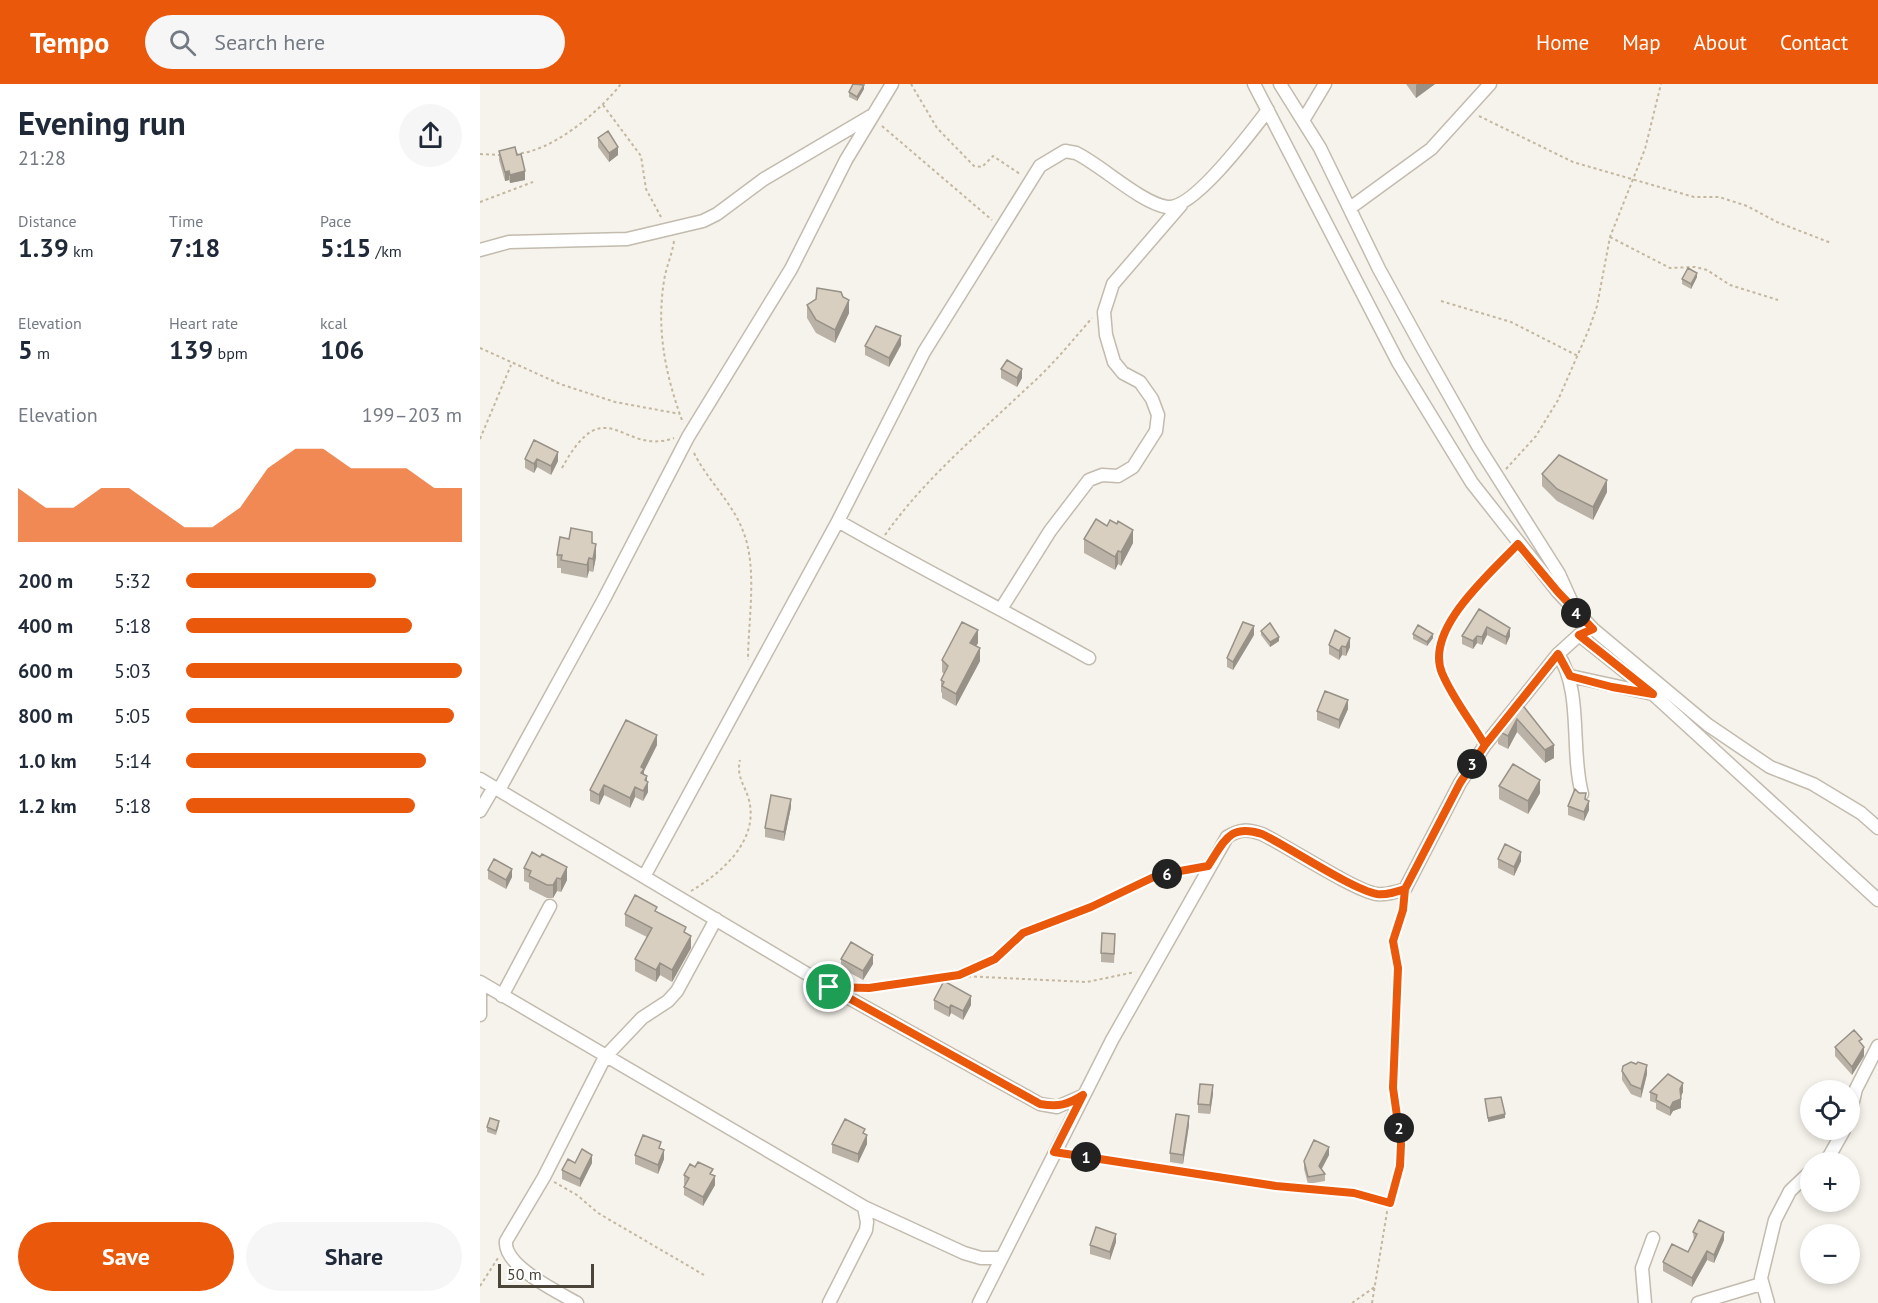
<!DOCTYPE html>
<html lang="en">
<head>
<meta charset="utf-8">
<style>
  :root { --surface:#fff; --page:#f6f6f7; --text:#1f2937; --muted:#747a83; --accent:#ea580c }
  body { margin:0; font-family:"PT Sans",sans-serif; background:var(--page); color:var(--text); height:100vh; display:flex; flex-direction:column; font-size:22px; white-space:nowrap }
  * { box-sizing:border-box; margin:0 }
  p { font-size:20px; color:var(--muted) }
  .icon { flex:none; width:33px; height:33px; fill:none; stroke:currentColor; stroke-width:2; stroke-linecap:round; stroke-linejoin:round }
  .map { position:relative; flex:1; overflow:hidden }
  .sheet { display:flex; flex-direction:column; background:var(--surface); width:480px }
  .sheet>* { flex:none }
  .controls { position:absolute; left:1320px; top:996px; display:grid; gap:12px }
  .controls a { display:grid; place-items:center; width:60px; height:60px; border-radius:50%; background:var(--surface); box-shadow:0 3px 9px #0003; font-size:30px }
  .scale { position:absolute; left:18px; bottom:15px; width:96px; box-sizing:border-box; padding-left:6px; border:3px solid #4b4439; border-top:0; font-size:16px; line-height:21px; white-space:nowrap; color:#4b4439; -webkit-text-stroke:4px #fff; paint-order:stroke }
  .pin { position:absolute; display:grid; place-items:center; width:51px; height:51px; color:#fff; margin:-26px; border:3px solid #fff; border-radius:50%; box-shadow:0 2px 6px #0007 }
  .km { position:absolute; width:30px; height:30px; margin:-15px; border-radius:50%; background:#222; color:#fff; font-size:16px; line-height:30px; text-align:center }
  .round { display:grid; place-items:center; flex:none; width:63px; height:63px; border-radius:32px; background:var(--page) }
  .summary { display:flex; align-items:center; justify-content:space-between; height:102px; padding:0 18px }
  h1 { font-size:33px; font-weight:700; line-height:45px }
  .stats { display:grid; grid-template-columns:repeat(3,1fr); gap:9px; height:102px; padding:6px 18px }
  .stats div { display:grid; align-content:center }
  .stats b { font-size:26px; font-weight:700 }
  .stats small { font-size:16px; font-weight:400 }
  .stats p { font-size:16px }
  .chart { height:168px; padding:12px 18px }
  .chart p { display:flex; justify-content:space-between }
  .chart svg { width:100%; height:108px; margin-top:6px; fill:var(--accent); opacity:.7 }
  .button { display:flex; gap:12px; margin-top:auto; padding:12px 18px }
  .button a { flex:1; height:69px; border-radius:36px; background:var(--accent); color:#fff; font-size:24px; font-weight:700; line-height:69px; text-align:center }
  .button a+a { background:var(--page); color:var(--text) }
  ul { padding:0 18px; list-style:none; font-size:20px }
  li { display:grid; grid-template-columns:96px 72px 1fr; align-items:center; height:45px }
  li i { height:15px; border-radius:8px; background:var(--accent) }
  header { display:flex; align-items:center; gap:36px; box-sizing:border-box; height:84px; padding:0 30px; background:var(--accent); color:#fff }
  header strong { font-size:28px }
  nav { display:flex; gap:33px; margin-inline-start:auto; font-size:21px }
  .search { width:420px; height:54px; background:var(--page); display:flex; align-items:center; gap:15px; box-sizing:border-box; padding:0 21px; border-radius:33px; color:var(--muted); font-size:22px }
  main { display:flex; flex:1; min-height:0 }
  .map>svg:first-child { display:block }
</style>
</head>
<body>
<header>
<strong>Tempo</strong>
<div class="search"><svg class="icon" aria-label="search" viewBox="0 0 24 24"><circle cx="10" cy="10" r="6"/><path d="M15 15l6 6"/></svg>Search here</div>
<nav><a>Home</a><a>Map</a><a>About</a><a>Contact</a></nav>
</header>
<main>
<section class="sheet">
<div class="summary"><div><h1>Evening run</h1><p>21:28</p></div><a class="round"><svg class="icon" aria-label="share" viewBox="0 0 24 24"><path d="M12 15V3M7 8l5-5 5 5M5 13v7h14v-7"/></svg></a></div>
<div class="stats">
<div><p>Distance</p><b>1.39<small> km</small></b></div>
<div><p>Time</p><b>7:18</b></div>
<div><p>Pace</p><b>5:15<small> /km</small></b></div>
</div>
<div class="stats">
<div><p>Elevation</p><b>5<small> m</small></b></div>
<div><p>Heart rate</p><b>139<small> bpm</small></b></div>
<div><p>kcal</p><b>106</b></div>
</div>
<div class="chart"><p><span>Elevation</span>199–203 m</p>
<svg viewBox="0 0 160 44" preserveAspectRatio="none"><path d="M0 44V22L10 30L20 30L30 22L40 22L50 30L60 38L70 38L80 30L90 14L100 6L110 6L120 14L130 14L140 14L150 22L160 22V44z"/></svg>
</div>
<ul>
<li><b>200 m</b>5:32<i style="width:69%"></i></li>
<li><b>400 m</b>5:18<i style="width:82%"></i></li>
<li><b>600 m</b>5:03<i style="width:100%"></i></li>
<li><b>800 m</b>5:05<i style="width:97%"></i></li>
<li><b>1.0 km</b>5:14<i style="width:87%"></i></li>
<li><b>1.2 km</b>5:18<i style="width:83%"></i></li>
</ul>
<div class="button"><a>Save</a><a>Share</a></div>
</section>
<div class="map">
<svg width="1398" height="1219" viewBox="0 0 1398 1219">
  <rect width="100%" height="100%" fill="#f6f3ec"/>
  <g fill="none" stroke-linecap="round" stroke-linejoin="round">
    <g stroke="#c2bbae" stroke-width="15">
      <path id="street" d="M774 0 918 278 992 399 1078 508 1113 545 1228 641 1290 683 1333 700 1381 729 1398 744
        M800 0 840 64 899 185 943 265 998 362 1079 490 1093 521
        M824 35 845 0
        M870 124 951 65 1010 0
        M0 166 29 158 147 155 223 137 237 130 284 95 391 32
        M358 437C441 485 526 527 609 574
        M521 525 570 447 609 396 622 391 638 392 653 383 676 347 678 331 672 315 660 298 643 289 634 278 626 251 624 228 633 200 701 121
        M1099 551 1173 610 1398 816
        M1078 570C1103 608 1090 665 1102 710
        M1090 592 1173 610
        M0 695 349 903 560 1020 577 1023 602 1012
        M19 706 124 515 208 353 311 185 366 76 412 0
        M0 727 14 703
        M165 791 358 437 444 268 560 82 585 67 596 69C621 81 661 119 687 123 713 126 772 47 788 26
        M0 898 384 1123 484 1169 501 1174H521
        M0 904V931
        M22 912 70 822
        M1370 1030 1376 1005 1398 962
        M1346 1078 1364 1046
        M97 1219C78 1208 23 1182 26 1157L64 1093 125 973 162 934 188 917 197 907 236 835
        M349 1219 386 1146 387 1138 384 1123
        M499 1219 632 956 747 753C760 745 767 745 782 750 809 763 873 806 897 810 907 811 916 808 925 805L980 699 1005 661 1078 570 1099 551 1113 545
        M1165 1219 1162 1184 1173 1154
        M1218 1219 1281 1200
        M1288 1219 1281 1194 1295 1136 1310 1107 1330 1088"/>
    </g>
    <path stroke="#c4b79f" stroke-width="2" stroke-dasharray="3 3" stroke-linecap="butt" d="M431 0 457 44 494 82 502 83 513 72 540 90
      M123 21 161 72 166 105 181 133
      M999 32 1093 78 1214 113H1239L1267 122 1297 138 1351 159
      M402 42 512 136
      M0 70 20 71
      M35 70C72 68 119 28 141 0
      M0 118 53 98
      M1130 153 1190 184 1215 183 1227 186 1250 201 1298 216
      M194 157C192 171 186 183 184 197 176 247 186 293 203 339
      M961 217 1031 238 1098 272
      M0 264 80 300 135 318 200 330
      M0 355 31 281
      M214 369C228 397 252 418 263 447 278 484 268 537 268 576
      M82 384C126 303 142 373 194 354
      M1026 385 1056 352 1078 316 1109 245 1117 222 1130 153 1165 65 1181 0
      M405 451C445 394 499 350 549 302 572 282 592 257 612 234
      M999 651C987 630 969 610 961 587 948 544 1004 495 1031 468
      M211 807C243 788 279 756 269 716 265 701 256 693 260 676
      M482 892 607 898 655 888
      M376 904 479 891 515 875 543 849 611 823 678 791 715 785
      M587 1070 796 1102 874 1109 910 1119
      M74 1098 97 1111 118 1129 224 1191
      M0 1202 18 1174
      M872 1219 896 1202
      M892 1219 907 1128 920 1082 921 1060 913 1004 918 884 913 857 924 817"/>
    <use href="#street" stroke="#fff" stroke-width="12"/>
  </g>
  <path fill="#bab2a6" d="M926 0H955L936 14Z
    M384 5 377 17 369 13V8Z
    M118 54 138 71 129 78 118 63Z
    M19 67 37 71 45 96 30 99 29 96 25 97 19 76Z
    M1217 193 1211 205 1202 200V195Z
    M363 213 369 229 355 259 336 249 327 234V221Z
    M421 261 409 283 385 271V262Z
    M521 285 542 294 537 303 521 294Z
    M78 368V377L71 391 57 383 54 389 45 384V375Z
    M1062 390 1127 408 1113 436 1077 417 1062 402Z
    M604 455 653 459 641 482 638 480 635 486 604 469Z
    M112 459 116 473 113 488 109 487 107 494 81 489V484H77V471Z
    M999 525 1030 552 1026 561 1007 551 1002 561 997 559 993 565 982 560V552Z
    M781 547 799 557 790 563 781 551Z
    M933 550 953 554 947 562 933 555Z
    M774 551 753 586 747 583V574Z
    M498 559 496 562 500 577 476 622 462 614V609L461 608V596L464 590 462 588V576Z
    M849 561 870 563 866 572 862 571 859 576 849 570Z
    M1044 623 1074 674 1065 679 1037 648 1028 665 1018 660V647Z
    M868 625 859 645 837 636V627Z
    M177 661 164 687V691L167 697 168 708 163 717 155 713 150 724 124 711 119 721 110 717V706Z
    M1019 702 1060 709 1048 730 1019 715Z
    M1106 715 1109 726 1104 737 1088 731V722Z
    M311 723 304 757 285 753V744Z
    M1018 775 1041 777 1034 792 1018 784Z
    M44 784 87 796 81 808 77 807 73 814H67L49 805V799L44 797Z
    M8 786 32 793 26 805 8 795Z
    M177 828 206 850 211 864 192 898 180 891 176 898 155 887V875L167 853 145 842V830Z
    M635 859 634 879 621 878V869Z
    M361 875 393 880 383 896 361 884Z
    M454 916 491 921 483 936 471 929 469 933 454 925Z
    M1382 961 1384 972 1372 991 1355 972V963Z
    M1142 987 1167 990 1161 1014 1151 1010 1142 996Z
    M1170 1008H1203L1201 1012V1024L1193 1027 1190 1032 1176 1025V1019L1170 1017Z
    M733 1010 730 1030 718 1029V1020Z
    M19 1041 16 1051 7 1048V1043Z
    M709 1041 703 1080 690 1078V1069Z
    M385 1050 387 1060 378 1079 352 1069V1060Z
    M181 1064 184 1075 178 1090 155 1080V1071Z
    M849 1071 842 1085 845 1090V1097L828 1100 824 1085V1077Z
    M95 1079H112L100 1103 82 1095V1086Z
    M204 1091H233L235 1101 223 1122 204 1111V1103L205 1101 204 1100Z
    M1213 1148 1244 1156 1234 1179 1227 1176 1212 1203 1183 1187V1178L1208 1168 1214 1157Z
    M636 1158 630 1176 610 1170V1161Z"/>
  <path fill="#979187" d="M937 0H955L936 14V1Z
    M384 1V5L377 17V13Z
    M138 63V71L129 78V69Z
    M29 87V96L25 97V88Z
    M45 87V96L30 99V91Z
    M1217 189V193L1211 205V200Z
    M369 216V229L355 259V246Z
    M421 252V261L409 283V274Z
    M542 285V294L537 303V294Z
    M78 368V377L71 391V382Z
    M57 375V383L54 389V380Z
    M1127 396V408L1113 436V423Z
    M653 446V459L641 482V468Z
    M116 460V473L113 488V475Z
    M638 467V480L635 486V473Z
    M109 474V487L107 494V481Z
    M774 542V551L753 586V578Z
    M1007 543V551L1002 561V553Z
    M1030 544V552L1026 561V553Z
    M498 546V559L490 572V559Z
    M953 550V554L947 562V558Z
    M997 552V559L993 565V557Z
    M799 553V557L790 563V558Z
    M870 554V563L866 572V563Z
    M862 562V571L859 576V567Z
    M500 564V577L476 622V610Z
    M868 616V625L859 645V636Z
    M1037 635V648L1028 665V652Z
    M177 651V661L164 687V695L161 700V683Z
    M1074 661V674L1065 679V666Z
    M167 692V700L168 698V708L163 717 165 696Z
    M1060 696V709L1048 730V717Z
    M124 701V711L119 721V711Z
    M155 703V713L150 724V714Z
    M311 715V723L304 757V748Z
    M1109 717V726L1104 737V728Z
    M1041 768V777L1034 792V783Z
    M87 783V796L81 808V795Z
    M32 785V793L26 805V796Z
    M77 794V807L73 814V801Z
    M211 852V864L192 898V886Z
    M393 871V880L383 896V887Z
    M180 879V891L176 898V886Z
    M491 912V921L483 936V927Z
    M471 921V929L469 933V924Z
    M1384 963V972L1372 991V983Z
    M1167 981V990L1161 1014V1005Z
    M1203 999V1008L1200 1014V1005Z
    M733 1001V1010L730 1030V1021Z
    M1201 1015V1024L1193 1027 1190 1032V1024L1193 1018Z
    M1025 1030V1034L1008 1038V1034Z
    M709 1032V1041L703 1080V1071Z
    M387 1051V1060L378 1079V1070Z
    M849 1063V1071L839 1089V1082Z
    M184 1066V1075L178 1090V1081Z
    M112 1071V1079L100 1103V1095Z
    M235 1092V1101L223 1122V1113Z
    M1244 1148V1156L1234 1179V1171Z
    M636 1150V1158L630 1176V1168Z
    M1227 1167V1176L1212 1203V1194Z"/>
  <path fill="#d8cfc1" stroke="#979187" stroke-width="1.5" d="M373 0 384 1 377 13 369 8Z
    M128 47 138 63 129 69 118 54Z
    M35 63 37 71 41 70 45 87 30 91 29 87 25 88 19 67Z
    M1208 184 1217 189 1211 200 1202 195Z
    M337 204 361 208 363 213 369 216 355 246 336 236 327 221 336 215Z
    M396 242 421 252 409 274 385 262Z
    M527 276 542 285 537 294 521 285Z
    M54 356 78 368 71 382 57 375 54 380 45 375Z
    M1079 371 1127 396 1113 423 1077 405 1062 390Z
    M616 435 627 442 630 436 637 440 638 437 653 446 641 468 638 467 635 473 604 455Z
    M91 444 112 448V459L116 460 113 475 109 474 107 481 81 476 82 471H77L80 453 89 455Z
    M999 525 1030 544 1026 553 1007 543 1002 553 997 552 993 557 982 552Z
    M482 538 498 546 490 559 500 564 476 610 462 602 464 598 461 596 468 582 462 576Z
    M763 538 774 542 753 578 747 574Z
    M790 539 799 553 790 558 781 547Z
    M938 541 953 550 947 558 933 550Z
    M855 546 870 554 866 563 862 562 859 567 849 561Z
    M845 607 868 616 859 636 837 627Z
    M1036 622 1044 623 1074 661 1065 666 1037 635 1028 652 1018 647Z
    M146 636 177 651 161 683 164 685 161 689 167 692 165 696 168 698 163 707 155 703 150 714 124 701 119 711 110 706Z
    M1033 680 1060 696 1048 717 1019 702Z
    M1095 705 1099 709H1106L1105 715 1109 717 1104 728 1088 722Z
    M291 711 311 715 304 748 285 744Z
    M1025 760 1041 768 1034 783 1018 775Z
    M52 768 60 773 62 770 87 783 81 795 77 794 73 801H67L49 792 51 787 44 784Z
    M14 775 32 785 26 796 8 786Z
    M155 811 177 823 175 827 206 843 204 848 211 852 192 886 180 879 176 886 155 875 172 844 145 830Z
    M622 849 635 850 634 870 621 869Z
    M371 858 393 871 383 887 361 875Z
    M464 897 491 912 483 927 471 921 469 924 454 916Z
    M1374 946 1382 955 1379 957 1384 963 1372 983 1355 963Z
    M1151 978 1156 980 1158 978 1167 981 1161 1005 1151 1001 1142 987 1143 982Z
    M1188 990 1203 999 1200 1005 1201 1015 1193 1018 1190 1024 1176 1016 1177 1011 1170 1008Z
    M720 1000 733 1001 730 1021 718 1020Z
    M1021 1013 1025 1030 1008 1034 1005 1015Z
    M696 1030 709 1032 703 1071 690 1069Z
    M10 1034 19 1037 16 1047 7 1043Z
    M365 1035 385 1045 383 1049 387 1051 378 1070 352 1060Z
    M163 1051 181 1058 179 1064 184 1066 178 1081 155 1071Z
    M834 1056 849 1063 839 1082 845 1090 828 1093 824 1077Z
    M102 1065 112 1071 100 1095 82 1086 88 1075 95 1079Z
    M218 1078 233 1085 230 1090 235 1092 223 1113 204 1103 209 1094 204 1091 210 1080 215 1083Z
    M1219 1136 1244 1148 1234 1171 1227 1167 1212 1194 1183 1178 1192 1160 1208 1168 1217 1150 1213 1148Z
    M616 1143 636 1150 630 1168 610 1161Z"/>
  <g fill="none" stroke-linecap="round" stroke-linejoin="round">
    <g stroke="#fff" stroke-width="12">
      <path id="route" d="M349 903 560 1020C579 1023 587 1021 603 1011L574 1068 796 1102 874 1109 910 1119 920 1082 921 1060 913 1004 918 884 913 857 923 826 925 805 980 699 1005 661 1078 570 1090 592 1132 603 1173 610 1099 551 1113 545 1078 508 1038 460C1011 489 944 545 962 589 973 615 991 637 1005 661L980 699 925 805C916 808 907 811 897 810 873 806 809 763 782 750 749 739 744 758 728 782L678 791 611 823 543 849 515 875 479 891 389 904 349 903"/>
    </g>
    <use href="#route" stroke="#ea580c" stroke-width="8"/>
  </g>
</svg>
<div class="controls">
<a><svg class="icon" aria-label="locate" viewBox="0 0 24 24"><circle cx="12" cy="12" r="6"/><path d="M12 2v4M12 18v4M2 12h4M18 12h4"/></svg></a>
<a>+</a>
<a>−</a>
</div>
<div class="scale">50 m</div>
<div class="pin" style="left:349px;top:903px;background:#1e9e55"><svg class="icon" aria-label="arrive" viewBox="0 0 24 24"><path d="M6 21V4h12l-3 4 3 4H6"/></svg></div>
<b class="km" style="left:606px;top:1073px">1</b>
<b class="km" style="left:919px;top:1044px">2</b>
<b class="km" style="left:992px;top:680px">3</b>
<b class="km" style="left:1096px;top:529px">4</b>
<b class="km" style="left:687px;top:790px">6</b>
</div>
</main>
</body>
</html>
